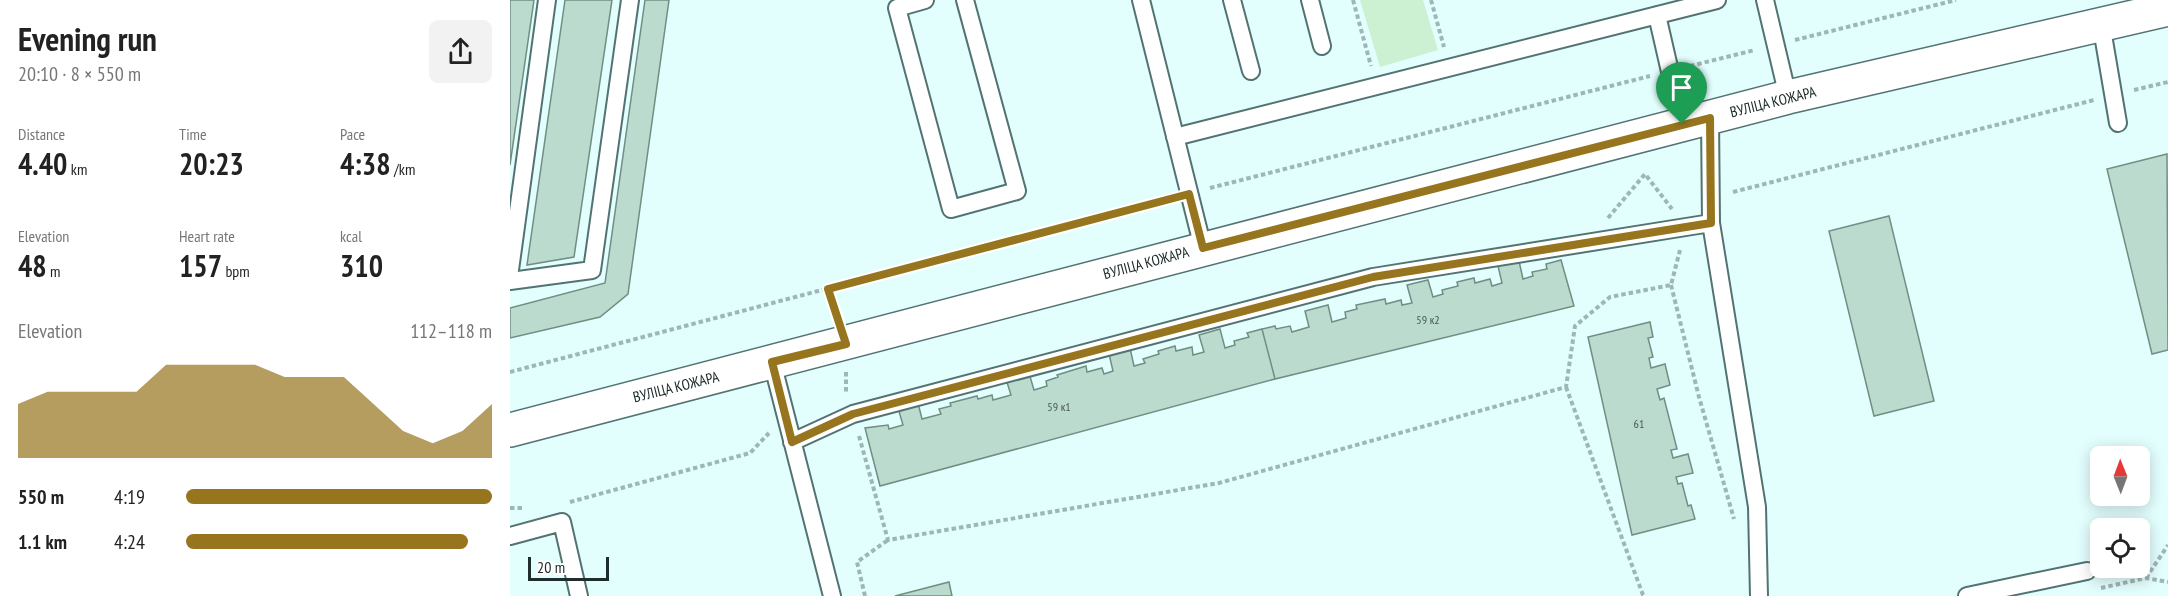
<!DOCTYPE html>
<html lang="en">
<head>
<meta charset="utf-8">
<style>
  :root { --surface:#fff; --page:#f2f2f2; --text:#222; --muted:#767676; --accent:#97741e }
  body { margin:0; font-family:"PT Sans Narrow",sans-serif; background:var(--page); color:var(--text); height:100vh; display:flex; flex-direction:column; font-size:22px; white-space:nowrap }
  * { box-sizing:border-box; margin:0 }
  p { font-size:20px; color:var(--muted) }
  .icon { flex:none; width:33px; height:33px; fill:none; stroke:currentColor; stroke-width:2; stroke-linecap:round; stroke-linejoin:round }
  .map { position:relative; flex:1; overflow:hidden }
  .sheet { display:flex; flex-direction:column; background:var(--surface); width:510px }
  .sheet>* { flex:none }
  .needle { width:39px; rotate:359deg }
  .tools { position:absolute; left:1580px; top:446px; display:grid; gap:12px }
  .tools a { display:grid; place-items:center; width:60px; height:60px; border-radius:9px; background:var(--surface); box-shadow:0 3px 15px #0003; font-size:30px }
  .scale { position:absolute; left:18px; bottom:15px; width:81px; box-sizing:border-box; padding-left:6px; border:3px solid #202d2d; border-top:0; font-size:16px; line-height:21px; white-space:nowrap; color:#202d2d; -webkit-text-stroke:4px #fff; paint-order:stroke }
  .pin { position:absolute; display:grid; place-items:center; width:51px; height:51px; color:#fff; margin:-62px -26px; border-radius:50% 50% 50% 0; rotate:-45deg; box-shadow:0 0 6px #0007 }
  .pin .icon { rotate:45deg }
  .round { display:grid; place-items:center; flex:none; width:63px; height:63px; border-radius:9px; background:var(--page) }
  .summary { display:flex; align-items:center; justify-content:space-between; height:102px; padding:0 18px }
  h1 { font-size:33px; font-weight:700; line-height:45px }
  .metrics { display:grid; grid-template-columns:repeat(3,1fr); gap:9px; height:102px; padding:6px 18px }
  .metrics div { display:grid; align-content:center }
  .metrics b { font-size:30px; font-weight:700 }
  .metrics small { font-size:16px; font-weight:400 }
  .metrics p { font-size:16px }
  .chart { height:168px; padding:12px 18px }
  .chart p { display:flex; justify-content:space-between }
  .chart svg { width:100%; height:108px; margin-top:6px; fill:var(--accent); opacity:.7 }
  ul { padding:0 18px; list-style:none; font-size:20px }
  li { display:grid; grid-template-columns:96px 72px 1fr; align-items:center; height:45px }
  li i { height:15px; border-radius:8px; background:var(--accent) }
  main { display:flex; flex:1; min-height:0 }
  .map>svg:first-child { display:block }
</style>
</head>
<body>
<main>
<section class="sheet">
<div class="summary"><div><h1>Evening run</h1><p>20:10 · 8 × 550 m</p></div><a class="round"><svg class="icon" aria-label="share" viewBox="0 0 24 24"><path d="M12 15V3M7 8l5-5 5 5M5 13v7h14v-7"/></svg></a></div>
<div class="metrics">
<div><p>Distance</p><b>4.40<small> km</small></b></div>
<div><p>Time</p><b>20:23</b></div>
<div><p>Pace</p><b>4:38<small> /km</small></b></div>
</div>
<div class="metrics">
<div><p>Elevation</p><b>48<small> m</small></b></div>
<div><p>Heart rate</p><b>157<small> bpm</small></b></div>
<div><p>kcal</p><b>310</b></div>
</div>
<div class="chart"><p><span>Elevation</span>112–118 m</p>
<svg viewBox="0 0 160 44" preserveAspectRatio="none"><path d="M0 44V22L10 17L20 17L30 17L40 17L50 6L60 6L70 6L80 6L90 11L100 11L110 11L120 22L130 33L140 38L150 33L160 22V44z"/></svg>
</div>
<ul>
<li><b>550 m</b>4:19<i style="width:100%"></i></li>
<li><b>1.1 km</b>4:24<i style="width:92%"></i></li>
</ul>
</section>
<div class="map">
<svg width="1658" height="596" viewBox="0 0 1658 596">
  <rect width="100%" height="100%" fill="#e2fefd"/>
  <path fill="#ccf1d2" d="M850 0H913L928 50 870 67Z"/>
  <path fill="#bcdbcf" stroke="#718e83" stroke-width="1.5" d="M0 0H24L0 165Z
    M55 0H102L64 257 17 265Z
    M135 0H159L118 294 90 317 0 338V308L95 283Z
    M1657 154 1658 350 1642 354 1597 169Z
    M1379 216 1424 401 1364 416 1319 231Z
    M1051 260 1064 306 765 379 752 329 765 326 766 329 780 326 782 332 799 327 795 311 818 305 822 322 836 318 835 312 847 309 846 305 875 299 876 304 891 300 892 305 902 303 897 285 918 280 923 297 933 294 932 290 948 286 947 282 964 278 965 283 980 279 982 286 992 283 988 266 1009 261 1013 279 1023 276 1022 272 1037 269 1036 264Z
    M1140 322 1143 337 1138 338 1143 357 1139 358 1141 368 1155 364 1160 385 1147 389 1150 400 1154 398 1167 449 1161 450 1163 458 1178 454 1183 473 1166 477 1168 484 1172 483 1178 506 1181 505 1185 519 1122 535 1078 337Z
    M710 329 715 348 725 345 724 341 739 337 737 333 752 329 765 379 370 486 355 428 378 425 379 429 393 425 388 408 408 403 412 419 431 414 429 409 441 406 440 403 467 396 468 399 482 395 483 400 501 395 496 379 519 373 524 390 537 386 536 381 548 377 547 375 576 366 577 372 592 368 594 374 603 371 599 354 620 348 624 366 635 363 633 359 649 354 648 351 665 346 666 351 682 347 683 355 694 352 689 335Z
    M439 582 442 596H385Z"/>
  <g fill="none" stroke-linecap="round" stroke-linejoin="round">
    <g stroke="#537372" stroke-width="20">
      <path id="lane" d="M415 0 387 8 441 209 507 191 455 0
        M631 0 693 248
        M722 0 741 71
        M800 0 812 46
        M1255 0 1278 97
        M1147 15 1172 124
        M1591 23 1608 123
        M1200 118 1201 223 1247 507 1249 596
        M665 137 1207 0
        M0 270 37 0
        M0 281 82 270 120 0
        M262 362 322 596
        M282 442 343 414 863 277 1201 223
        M0 536 52 522 69 596
        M1457 596 1577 571"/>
    </g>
    <g stroke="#537372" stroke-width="36">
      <path id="street" d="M0 430 1278 97 1658 9"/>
    </g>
    <path stroke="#9fb6b6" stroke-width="4" stroke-dasharray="4.5 3" stroke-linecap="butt" d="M843 0 861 66
      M921 0 934 47
      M1285 40 1446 0
      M1180 66 1245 50
      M1624 90 1658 82
      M700 188 1140 76
      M1223 192 1584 100
      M1098 218 1135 174 1162 209
      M1161 285 1189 397 1224 519
      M318 289 327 315
      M0 372 658 199
      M336 372V394
      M1056 387 1133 595 1135 596
      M349 436 378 540 709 483 1056 387 1065 326 1100 297 1161 285 1170 250
      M60 502 240 453 259 433
      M0 508H14
      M1636 578 1658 545
      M1591 588 1636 578 1658 582
      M355 596 347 562 378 540"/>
    <use href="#lane" stroke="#fff" stroke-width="16"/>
    <use href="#street" stroke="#fff" stroke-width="33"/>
  </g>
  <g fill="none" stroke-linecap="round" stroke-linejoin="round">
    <g stroke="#fff" stroke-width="12">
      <path id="route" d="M1200 118 1201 223 863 277 343 414 282 442 262 362 336 344 318 289 679 194 693 248Z"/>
    </g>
    <use href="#route" stroke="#97741e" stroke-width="8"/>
  </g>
  <g text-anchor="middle" stroke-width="4.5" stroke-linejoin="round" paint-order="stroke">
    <g font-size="12" fill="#475856">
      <text x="918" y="324">59 к2</text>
      <text x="549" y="411">59 к1</text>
      <text x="1129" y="428">61</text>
    </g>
    <g font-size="15" fill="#202d2d" stroke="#fff">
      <text transform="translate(1263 102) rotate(-14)" y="5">ВУЛІЦА КОЖАРА</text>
      <text transform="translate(636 263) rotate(-15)" y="5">ВУЛІЦА КОЖАРА</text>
      <text transform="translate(166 387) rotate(-14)" y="5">ВУЛІЦА КОЖАРА</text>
    </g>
  </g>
</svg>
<div class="tools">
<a><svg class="needle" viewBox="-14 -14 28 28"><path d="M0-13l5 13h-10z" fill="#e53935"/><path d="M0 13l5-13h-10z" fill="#767676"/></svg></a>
<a><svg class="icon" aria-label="locate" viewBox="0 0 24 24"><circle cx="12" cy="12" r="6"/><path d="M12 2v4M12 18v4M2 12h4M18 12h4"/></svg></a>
</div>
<div class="scale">20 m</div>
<div class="pin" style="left:1172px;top:124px;background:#1e9e55"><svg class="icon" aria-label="arrive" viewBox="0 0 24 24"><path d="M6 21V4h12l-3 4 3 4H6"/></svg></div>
</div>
</main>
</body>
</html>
